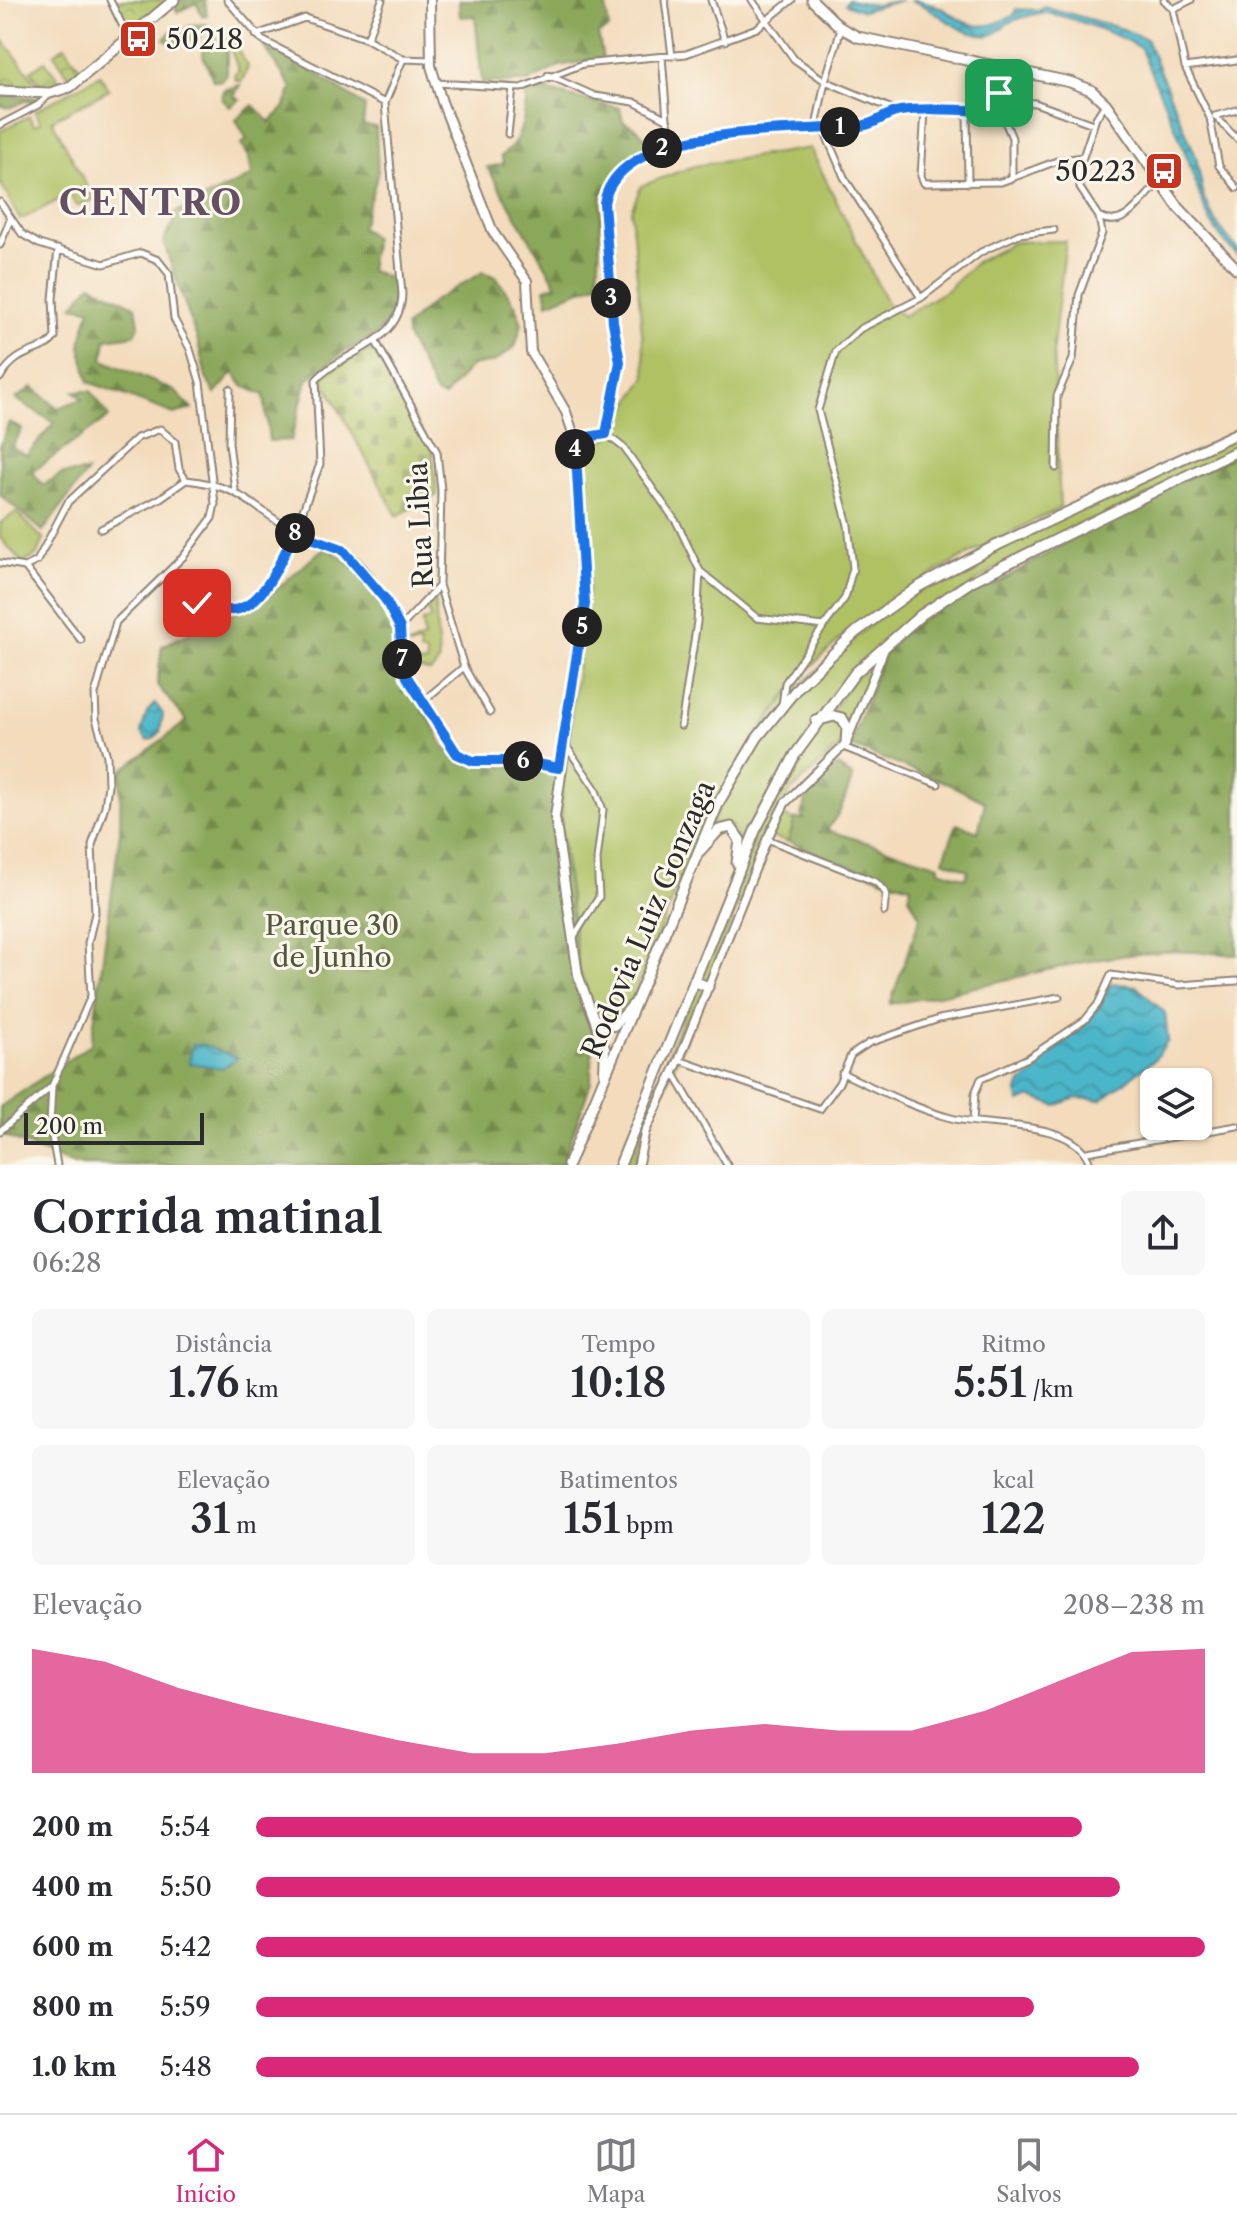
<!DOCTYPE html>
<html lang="pt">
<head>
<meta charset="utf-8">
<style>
  :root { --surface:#fff; --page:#f7f7f7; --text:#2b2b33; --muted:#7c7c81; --line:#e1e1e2; --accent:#db2777 }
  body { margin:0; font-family:"Libre Caslon Text",serif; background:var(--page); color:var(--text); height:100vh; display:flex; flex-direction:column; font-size:30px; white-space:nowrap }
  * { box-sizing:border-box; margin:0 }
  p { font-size:26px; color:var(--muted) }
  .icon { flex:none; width:44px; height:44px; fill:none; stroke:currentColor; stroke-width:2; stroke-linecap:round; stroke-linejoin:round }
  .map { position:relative; height:1165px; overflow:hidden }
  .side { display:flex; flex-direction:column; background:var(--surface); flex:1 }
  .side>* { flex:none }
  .fabs { position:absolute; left:1140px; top:1068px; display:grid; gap:16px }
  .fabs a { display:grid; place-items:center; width:72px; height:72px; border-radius:12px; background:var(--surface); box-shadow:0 2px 6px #0004; font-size:40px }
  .scale { position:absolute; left:24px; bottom:20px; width:180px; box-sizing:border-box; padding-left:8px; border:4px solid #2b2b2b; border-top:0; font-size:22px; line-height:28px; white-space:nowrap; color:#2b2b2b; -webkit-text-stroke:6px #fbf7ec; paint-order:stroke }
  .pin { position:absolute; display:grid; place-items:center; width:68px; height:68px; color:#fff; margin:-34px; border-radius:16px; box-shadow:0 4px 12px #0006 }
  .km { position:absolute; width:40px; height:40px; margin:-20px; border-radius:50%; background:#222; color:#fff; font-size:22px; line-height:40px; text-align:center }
  .round { display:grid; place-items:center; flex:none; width:84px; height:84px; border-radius:12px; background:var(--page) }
  .head { display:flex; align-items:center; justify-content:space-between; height:136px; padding:0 32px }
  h1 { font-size:44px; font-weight:600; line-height:60px }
  .figures { display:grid; grid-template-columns:repeat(3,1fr); gap:12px; height:136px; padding:8px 32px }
  .figures div { display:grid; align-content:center; border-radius:12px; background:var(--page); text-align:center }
  .figures b { font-size:40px; font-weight:600 }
  .figures small { font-size:22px; font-weight:400 }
  .figures p { font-size:22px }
  .chart { height:224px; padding:16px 32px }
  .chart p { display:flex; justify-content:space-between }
  .chart svg { width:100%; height:144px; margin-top:8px; fill:var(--accent); opacity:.7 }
  ul { padding:0 32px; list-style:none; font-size:26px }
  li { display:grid; grid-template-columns:128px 96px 1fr; align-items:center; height:60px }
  li i { height:20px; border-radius:10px; background:var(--accent) }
  .dock { display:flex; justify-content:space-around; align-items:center; height:112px; border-top:2px solid var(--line); background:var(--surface); font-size:22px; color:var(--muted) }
  .dock a { display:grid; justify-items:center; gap:4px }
  .dock .on { color:var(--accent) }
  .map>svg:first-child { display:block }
</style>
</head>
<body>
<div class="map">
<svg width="1237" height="1165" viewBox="0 0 1237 1165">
  <defs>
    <pattern id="forest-firs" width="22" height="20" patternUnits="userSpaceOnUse" patternTransform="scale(2)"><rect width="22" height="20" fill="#8ba75a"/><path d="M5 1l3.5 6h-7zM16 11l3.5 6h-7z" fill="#72884b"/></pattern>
    <pattern id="cemetery-stones" width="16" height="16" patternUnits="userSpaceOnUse" patternTransform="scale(2)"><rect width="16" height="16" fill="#afc164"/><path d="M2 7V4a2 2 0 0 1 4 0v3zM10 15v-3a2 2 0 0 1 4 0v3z" fill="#8f9d53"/></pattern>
    <pattern id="park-crowns" width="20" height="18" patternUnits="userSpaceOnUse" patternTransform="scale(2)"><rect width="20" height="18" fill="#afc164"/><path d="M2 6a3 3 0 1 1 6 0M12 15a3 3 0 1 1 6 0" fill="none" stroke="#8f9d53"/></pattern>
    <pattern id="water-waves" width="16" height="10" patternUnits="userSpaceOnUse" patternTransform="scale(2)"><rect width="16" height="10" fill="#4cb6c9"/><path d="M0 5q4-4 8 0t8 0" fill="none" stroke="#3f94a3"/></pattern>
  </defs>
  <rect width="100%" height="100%" fill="#fbf7ec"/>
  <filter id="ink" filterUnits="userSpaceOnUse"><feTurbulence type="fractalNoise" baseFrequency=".0125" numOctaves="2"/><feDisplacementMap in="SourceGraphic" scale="16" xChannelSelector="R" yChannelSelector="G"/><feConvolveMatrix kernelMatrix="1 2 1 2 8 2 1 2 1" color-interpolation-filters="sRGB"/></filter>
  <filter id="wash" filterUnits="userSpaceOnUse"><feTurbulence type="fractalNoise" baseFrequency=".006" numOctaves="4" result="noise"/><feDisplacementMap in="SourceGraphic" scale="32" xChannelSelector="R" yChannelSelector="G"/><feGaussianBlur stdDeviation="1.8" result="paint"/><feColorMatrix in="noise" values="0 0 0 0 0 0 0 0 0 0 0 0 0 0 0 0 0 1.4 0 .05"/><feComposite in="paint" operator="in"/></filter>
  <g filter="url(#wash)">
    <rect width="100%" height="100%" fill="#f3dbbc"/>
    <path fill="#afc164" stroke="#6d7648" stroke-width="2" d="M227 40 236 46 248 67 242 81H236L235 74 239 71Z
      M100 75 109 90 52 120 94 200 76 206 70 194 20 220 0 182V131L29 116 34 125 41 122 35 111Z
      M810 148 888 305 903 316 947 290 976 262 1014 242 1066 241 1053 346 1060 508C933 571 812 629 743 760L784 699 886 611 982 554 1237 432V453L997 567 861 664 815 721 742 851 731 825 703 841 732 779 682 874 635 995 617 1019 603 1022 593 1012 579 970 561 827 563 777 589 582 579 506V442L609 438 646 376 631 211 641 186 694 166Z
      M16 512 44 540 36 556 23 563 0 538V523Z
      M435 596 439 662 431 672 413 668V664L427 663 426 654 420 652V644L407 646 424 638 422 622 431 619 426 606Z
      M884 650 847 736V725L829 715 863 666Z
      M842 719 843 743 790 792 759 851 678 1058 639 1143 636 1165H624L758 827 818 723Z
      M780 815 795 821 788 842 771 837Z"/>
    <path fill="url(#forest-firs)" stroke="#5b6942" stroke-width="2" d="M178 0H205L207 15 203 17 196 3 177 12 174 3Z
      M459 0H605L609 29 598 34 603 58 559 66 528 82 482 83 475 16 460 17Z
      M207 24 203 35 192 42 187 36 177 48 164 39 173 29 180 33 191 25Z
      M213 37 227 40V74L220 81 213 80 203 55V43Z
      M264 47 314 72 365 106 363 125 376 127 378 174 361 228 374 237 369 270 387 277 394 285 391 318 376 335 342 353 307 380 291 440 269 441 264 395 243 386 234 372 215 394 206 378 198 342 163 241 173 224 174 213 252 176 249 157 241 144 247 140 236 120 253 105 270 122 284 108 292 88Z
      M240 85 234 97 240 100 230 107 222 99 223 90Z
      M544 90 620 108 623 121 638 129 649 143 631 155 602 194 598 283 548 303 545 288 557 285 487 167 504 164 501 156C520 144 526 117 526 96Z
      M5 95 39 98 31 104 28 100 9 108 0 105V97Z
      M483 272 496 277 516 306 522 324 515 347 494 362 471 366 444 397 436 394 407 337 405 327 435 300Z
      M91 284 136 307 139 324 134 335 106 339 103 360 175 391 192 409 174 414 89 382 80 345 90 309 73 306Z
      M32 387 58 408 82 399 74 391H91L109 417 32 472 43 485 62 474 87 472 43 531 0 495V447L9 422 22 429 12 448 27 455 54 423 16 399Z
      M1237 455V955C1213 954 1187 950 1163 952 1070 957 981 991 890 1004L920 917 909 897 911 886 883 879 788 842 795 819H804L801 814 813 783 838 766 853 777 840 811 827 830 939 865V870L966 878 968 870 943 860 957 824 978 832 985 802 951 785 850 746 887 645 948 601 995 584 1135 502Z
      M325 547C394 584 395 662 432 724 437 732 441 743 447 750 476 780 528 755 563 777L561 827 575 945 579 970 593 1012 591 1082 562 1165H74L0 1134V1107L91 1044 120 832 121 771 187 721 157 685 162 646 269 596Z"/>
    <path fill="url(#cemetery-stones)" stroke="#6d7648" stroke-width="2" d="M372 348 432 448 437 495 397 516 321 376Z"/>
    <path fill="url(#park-crowns)" stroke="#6d7648" stroke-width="2" d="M112 0H163L165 3 129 33Z
      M0 36 40 88 4 85 0 73Z
      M65 46 82 70 70 78 54 54Z
      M45 61 60 81 46 92 31 71Z"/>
    <path fill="url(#water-waves)" stroke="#3c707a" stroke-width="2" d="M848 0 875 5 902 0 863 11 845 4Z
      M909 0C959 0 958 46 1014 15L1016 9 1039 10 1044 6 1123 29 1146 39 1196 156 1204 198 1216 222 1237 249V255C1202 222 1201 195 1185 152 1172 117 1155 84 1141 49 1128 38 1059 12 1043 13 1036 13 1012 20 1007 24 999 30 994 38 981 35 950 31 937 7 909 0Z
      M155 703 163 714 160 732 153 739 147 740 141 732 147 712Z
      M1110 983 1136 986 1165 1013 1168 1041 1155 1059 1101 1100 1076 1098 1056 1106 1031 1097 1020 1102 1017 1094 1021 1083 1035 1074 1032 1068C1065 1040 1094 1026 1110 983Z
      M201 1044 238 1058 222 1068 189 1063 192 1045Z"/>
  </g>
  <g filter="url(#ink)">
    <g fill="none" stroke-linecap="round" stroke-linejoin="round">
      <g stroke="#8f8374" stroke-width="9">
        <path id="minor" d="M110 0 129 39
          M227 0 262 40 385 103
          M665 0 672 56
          M711 0 725 41
          M752 0 794 59 825 81 897 111 998 110
          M1164 0 1173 9 1185 67 1210 118 1219 166 1237 188
          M1173 9 1191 0
          M256 35 305 18 367 39 403 59 431 60
          M367 39 382 0
          M662 57 667 119 674 143
          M1185 67 1237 60
          M1005 70 998 105 1012 138V179
          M548 75 595 96 634 102 667 119
          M437 83 521 88 583 64 686 54 757 28 792 0
          M998 101 1035 103 1093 124
          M925 110 921 176 924 183 1001 182 1057 161 1083 157
          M967 112 968 183
          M1215 116 1237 139
          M1215 116 1237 110
          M0 125 38 105 50 94
          M816 127 825 81 841 29
          M823 128 844 177 921 298
          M508 134 513 88
          M0 202 22 234 39 244 104 264 141 253 158 260 169 274 174 319 190 349 200 382 215 504 212 518 184 556 116 622 95 694 96 719 107 756 108 785 105 806 92 845 95 913 88 943 91 996 52 1086 50 1125 57 1165
          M1100 217C1125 231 1142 198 1160 182
          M0 245 10 220
          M376 342 437 452 441 490 439 585 464 667 490 712
          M0 378C18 346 44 354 55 337L53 299 58 249
          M230 389 229 443 235 490
          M575 439 606 434
          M1056 468 1057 396 1073 359 1079 295 1102 233 1099 217 1080 188 1079 169 1096 118 1105 104
          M101 529 159 499 186 480C240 486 247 503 290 529 306 539 326 540 342 549 363 561 384 595 395 617 404 636 399 658 407 677L457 754 473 761H521L559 768
          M0 563 25 567 37 561 68 502 137 438 160 429 175 442 179 469 186 480
          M25 567 81 640
          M700 571 757 618 824 626 785 683 782 705
          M164 577 187 601 227 610 243 607 258 596 295 532 320 464 316 380C344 349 401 345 402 294L385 103 403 59
          M824 626 845 598 853 568 848 525 818 410 836 351 860 329 921 298 981 252 1019 234 1054 230
          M400 628 439 586
          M423 701 464 667
          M681 726 697 622 700 571 677 523 624 448 606 434 620 362 610 295 605 196C627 134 752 130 807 128 827 127 850 130 869 125 879 122 888 116 897 111
          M565 744 595 788 603 810 597 860 599 897 573 938
          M843 747 938 784
          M767 839 876 882 886 893 884 912
          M679 1060 820 1109 839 1083 851 1055 869 1043 939 1019 1059 997
          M673 1072 727 1165
          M842 1073C877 1089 913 1108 951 1118 987 1128 1079 1118 1090 1165
          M973 1121 975 1093 981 1079 1028 1058 1085 1020 1098 1004 1111 975 1179 985 1237 981
          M0 1131 51 1087
          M1087 1152 1237 1126"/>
      </g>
      <g stroke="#8f8374" stroke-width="11">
        <path id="tertiary" d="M638 1165 645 1132 679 1060 767 839 785 803 846 743 884 650"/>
      </g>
      <g stroke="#8f8374" stroke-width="12">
        <path id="secondary" d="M430 0 431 66 442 102 493 232 527 281 531 352 566 412 575 439 585 604 555 817 578 975 605 1048 604 1072
          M594 1018 605 1026H614L632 1005"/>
      </g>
      <g stroke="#8f8374" stroke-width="13">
        <path id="primary" d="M812 0 841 28 858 37 1070 82 1091 90 1106 104 1179 208 1237 269
          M0 91 50 93 70 87 174 0"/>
      </g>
      <g stroke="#8f8374" stroke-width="13">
        <path id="trunk" d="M816 721 834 716 842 718 847 727 846 743
          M700 851 719 830 731 827 740 840 737 863
          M694 981 708 987
          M568 1165 719 802 757 738 799 686 856 632 918 587 991 548 1237 433
          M620 1165 755 831 795 755 855 673 921 615 972 581 1237 451"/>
      </g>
      <use href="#minor" stroke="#fff" stroke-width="5"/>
      <use href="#tertiary" stroke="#fff" stroke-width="7"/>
      <use href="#secondary" stroke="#fff" stroke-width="8"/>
      <use href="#primary" stroke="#fff" stroke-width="9"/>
      <use href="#trunk" stroke="#fff" stroke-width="9"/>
    </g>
  </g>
  <g fill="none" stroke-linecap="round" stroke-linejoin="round" filter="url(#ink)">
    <g stroke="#fff" stroke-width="16">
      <path id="route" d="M197 603C209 604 222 611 234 610 265 606 282 556 295 532L342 549 385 599 400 628 402 664 407 677 457 754 473 761H521L559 768 585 604 575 439 606 434 620 362 613 322 604 203C619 121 799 133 860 126 875 125 886 113 900 111 931 106 966 112 998 110L999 93"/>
    </g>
    <use href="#route" stroke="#1a73e8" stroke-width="10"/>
  </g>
  <defs>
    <g id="bus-square" transform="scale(2)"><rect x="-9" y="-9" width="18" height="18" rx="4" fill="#c8321e" stroke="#fbf7ec"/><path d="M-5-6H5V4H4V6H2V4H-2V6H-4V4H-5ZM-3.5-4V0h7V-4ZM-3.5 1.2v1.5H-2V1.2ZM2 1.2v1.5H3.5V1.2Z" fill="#fff"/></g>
  </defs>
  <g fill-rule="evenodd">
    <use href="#bus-square" x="138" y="39"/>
    <use href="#bus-square" x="1164" y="171"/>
  </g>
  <g text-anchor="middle" stroke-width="6" stroke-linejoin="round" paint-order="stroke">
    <g font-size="28" fill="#2b2b2b" stroke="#fbf7ec" text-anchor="start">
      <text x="166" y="49">50218</text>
      <text x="1136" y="181" text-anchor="end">50223</text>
    </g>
    <g font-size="28" fill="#2b2b2b" stroke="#fbf7ec">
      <text transform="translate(420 525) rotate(-93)" y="10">Rua Libia</text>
      <text transform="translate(648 919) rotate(-67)" y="10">Rodovia Luiz Gonzaga</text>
    </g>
    <g font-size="28" fill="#53583c" stroke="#fbf7ec">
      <text x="332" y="935">Parque 30<tspan x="332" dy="32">de Junho</tspan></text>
    </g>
    <g font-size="36" font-weight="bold" letter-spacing="2" fill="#654f62" stroke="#fbf7ec">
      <text x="151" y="215">CENTRO</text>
    </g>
  </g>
</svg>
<div class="fabs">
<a><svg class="icon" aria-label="layers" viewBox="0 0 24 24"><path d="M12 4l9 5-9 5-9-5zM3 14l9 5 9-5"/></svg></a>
</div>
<div class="scale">200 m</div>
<div class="pin" style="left:999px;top:93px;background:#1e9e55"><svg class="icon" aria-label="arrive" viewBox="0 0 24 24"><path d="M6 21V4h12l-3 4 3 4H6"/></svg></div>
<div class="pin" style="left:197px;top:603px;background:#d93025"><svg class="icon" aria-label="check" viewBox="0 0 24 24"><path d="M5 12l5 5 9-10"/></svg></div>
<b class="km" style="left:840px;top:127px">1</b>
<b class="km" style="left:662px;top:148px">2</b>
<b class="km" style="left:611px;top:298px">3</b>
<b class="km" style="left:575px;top:449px">4</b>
<b class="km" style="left:582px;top:627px">5</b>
<b class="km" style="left:523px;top:761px">6</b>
<b class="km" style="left:402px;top:659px">7</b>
<b class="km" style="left:295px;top:533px">8</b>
</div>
<section class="side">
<div class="head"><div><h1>Corrida matinal</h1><p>06:28</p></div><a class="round"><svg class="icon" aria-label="share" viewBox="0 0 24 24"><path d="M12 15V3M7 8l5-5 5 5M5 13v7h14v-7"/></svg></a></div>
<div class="figures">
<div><p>Distância</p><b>1.76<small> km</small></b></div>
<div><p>Tempo</p><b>10:18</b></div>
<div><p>Ritmo</p><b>5:51<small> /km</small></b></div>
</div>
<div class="figures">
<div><p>Elevação</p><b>31<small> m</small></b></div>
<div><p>Batimentos</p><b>151<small> bpm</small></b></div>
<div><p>kcal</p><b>122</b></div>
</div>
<div class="chart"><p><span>Elevação</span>208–238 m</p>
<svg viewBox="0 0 160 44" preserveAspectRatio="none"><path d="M0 44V6L10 10L20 18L30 24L40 29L50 34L60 38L70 38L80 35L90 31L100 29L110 31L120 31L130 25L140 16L150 7L160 6V44z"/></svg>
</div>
<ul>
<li><b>200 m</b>5:54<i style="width:87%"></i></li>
<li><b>400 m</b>5:50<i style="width:91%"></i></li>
<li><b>600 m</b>5:42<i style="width:100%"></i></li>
<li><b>800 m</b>5:59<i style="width:82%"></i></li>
<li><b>1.0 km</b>5:48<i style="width:93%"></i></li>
</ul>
</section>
<nav class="dock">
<a class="on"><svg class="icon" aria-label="home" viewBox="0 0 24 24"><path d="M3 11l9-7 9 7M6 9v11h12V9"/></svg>Início</a>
<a><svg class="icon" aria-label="map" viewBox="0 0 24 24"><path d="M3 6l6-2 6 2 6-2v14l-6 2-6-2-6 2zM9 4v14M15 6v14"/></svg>Mapa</a>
<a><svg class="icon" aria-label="saved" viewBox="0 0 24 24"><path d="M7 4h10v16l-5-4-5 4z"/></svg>Salvos</a>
</nav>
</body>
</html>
